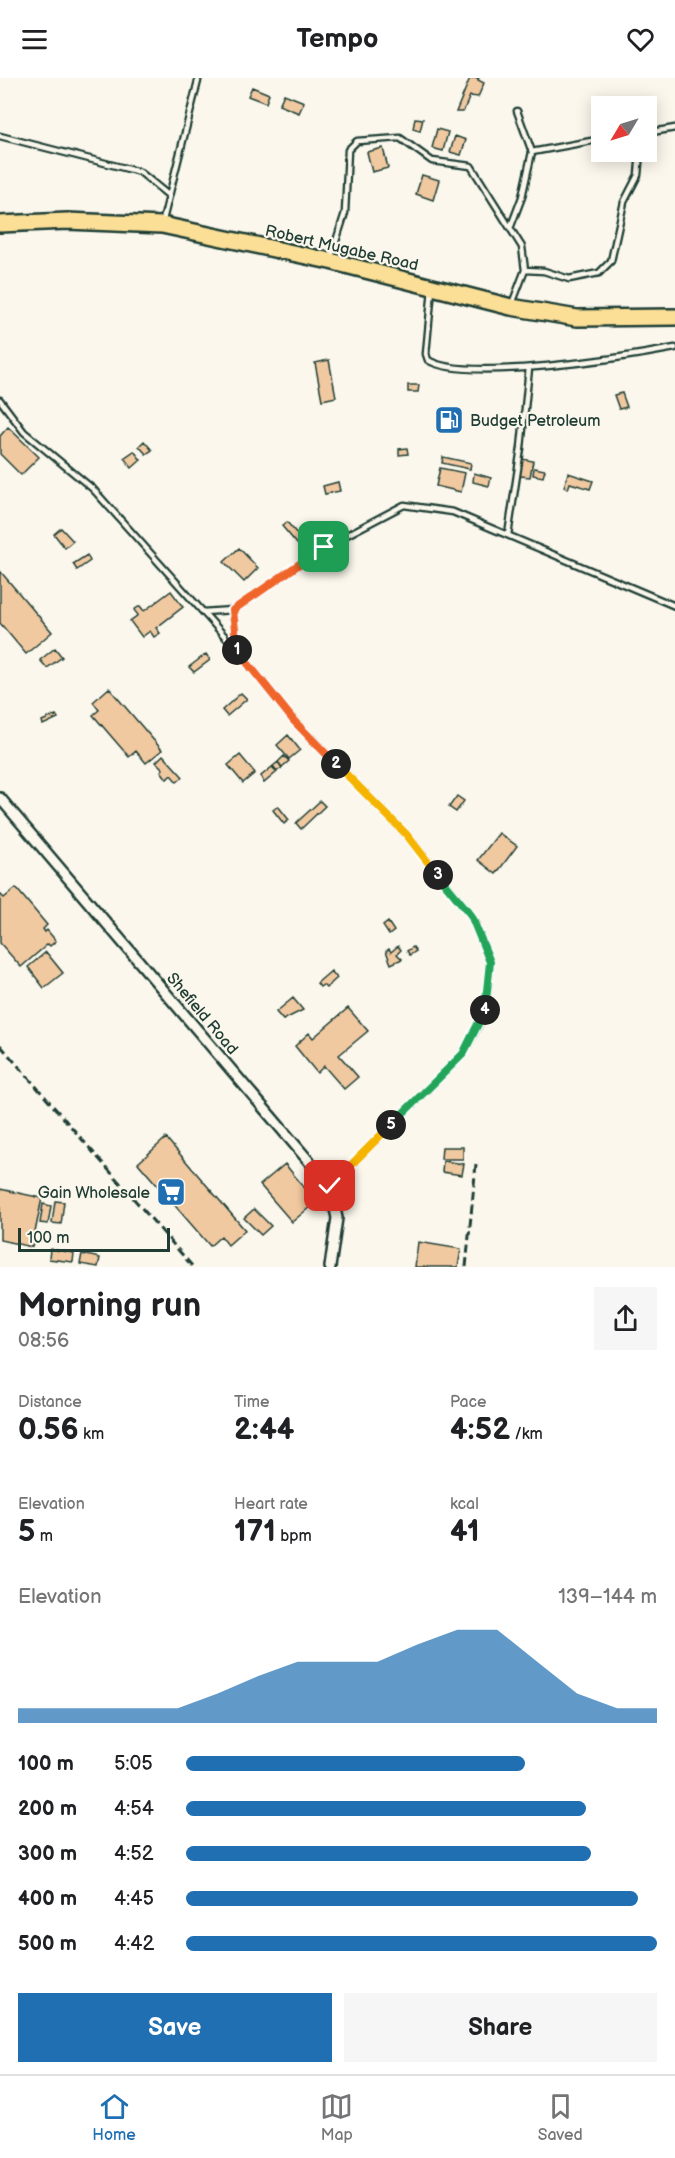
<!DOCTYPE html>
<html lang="en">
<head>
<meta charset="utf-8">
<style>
  :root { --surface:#fff; --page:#f6f6f6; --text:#202124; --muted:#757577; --line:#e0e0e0; --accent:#1f6fb2 }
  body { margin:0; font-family:"Balsamiq Sans",sans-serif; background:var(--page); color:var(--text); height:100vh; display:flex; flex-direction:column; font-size:22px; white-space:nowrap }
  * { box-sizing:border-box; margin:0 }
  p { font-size:20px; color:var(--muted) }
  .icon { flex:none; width:33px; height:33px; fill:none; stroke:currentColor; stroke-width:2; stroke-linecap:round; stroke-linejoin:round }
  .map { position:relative; height:1189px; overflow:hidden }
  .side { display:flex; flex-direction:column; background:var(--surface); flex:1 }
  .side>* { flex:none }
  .needle { width:39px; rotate:232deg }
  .controls { position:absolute; left:591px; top:18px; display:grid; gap:12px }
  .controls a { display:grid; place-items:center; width:66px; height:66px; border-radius:0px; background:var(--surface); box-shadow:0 3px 15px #0003; font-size:30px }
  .scale { position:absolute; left:18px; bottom:15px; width:152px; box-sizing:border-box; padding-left:6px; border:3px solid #1f3d34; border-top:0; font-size:16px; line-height:21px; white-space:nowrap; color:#1f3d34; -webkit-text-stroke:4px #fbf7ec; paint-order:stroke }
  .pin { position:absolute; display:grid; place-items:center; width:51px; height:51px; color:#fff; margin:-26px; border-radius:12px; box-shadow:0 3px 9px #0006 }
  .km { position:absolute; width:30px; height:30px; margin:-15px; border-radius:50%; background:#222; color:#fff; font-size:16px; line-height:30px; text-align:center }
  .round { display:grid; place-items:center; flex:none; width:63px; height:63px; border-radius:0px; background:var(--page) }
  .overview { display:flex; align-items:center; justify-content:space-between; height:102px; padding:0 18px }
  h1 { font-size:33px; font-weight:800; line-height:45px }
  .metrics { display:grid; grid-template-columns:repeat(3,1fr); gap:9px; height:102px; padding:6px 18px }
  .metrics div { display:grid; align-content:center }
  .metrics b { font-size:30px; font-weight:800 }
  .metrics small { font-size:16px; font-weight:400 }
  .metrics p { font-size:16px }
  .chart { height:168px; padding:12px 18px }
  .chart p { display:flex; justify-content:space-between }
  .chart svg { width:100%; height:108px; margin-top:6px; fill:var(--accent); opacity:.7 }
  .button { display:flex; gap:12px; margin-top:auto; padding:12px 18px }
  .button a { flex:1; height:69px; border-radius:0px; background:var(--accent); color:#fff; font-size:24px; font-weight:800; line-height:69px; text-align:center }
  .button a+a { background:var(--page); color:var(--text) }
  ul { padding:0 18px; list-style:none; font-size:20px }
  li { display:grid; grid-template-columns:96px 72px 1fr; align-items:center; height:45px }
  li i { height:15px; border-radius:8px; background:var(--accent) }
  header { display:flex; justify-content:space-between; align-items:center; height:78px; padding:0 18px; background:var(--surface); font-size:27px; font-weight:800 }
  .tabs { display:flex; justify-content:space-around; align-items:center; height:84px; border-top:2px solid var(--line); background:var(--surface); font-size:16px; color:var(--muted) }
  .tabs a { display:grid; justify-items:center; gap:3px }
  .tabs .on { color:var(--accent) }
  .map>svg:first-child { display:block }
</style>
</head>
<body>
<header><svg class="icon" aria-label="menu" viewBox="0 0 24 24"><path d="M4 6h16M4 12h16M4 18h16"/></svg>Tempo<svg class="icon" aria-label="heart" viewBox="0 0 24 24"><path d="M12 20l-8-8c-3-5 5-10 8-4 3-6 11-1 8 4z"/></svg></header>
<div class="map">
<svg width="675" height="1189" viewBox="0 0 675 1189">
  <rect width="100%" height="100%" fill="#fbf7ec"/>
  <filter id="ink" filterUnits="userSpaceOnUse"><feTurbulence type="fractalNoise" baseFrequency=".0167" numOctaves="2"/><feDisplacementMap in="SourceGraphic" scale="12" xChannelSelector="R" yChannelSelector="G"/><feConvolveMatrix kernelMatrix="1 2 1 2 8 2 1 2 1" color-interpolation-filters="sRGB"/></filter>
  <g filter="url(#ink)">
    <path fill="#f1c9a1" stroke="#1f3d34" stroke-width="1.5" d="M470 0H479L478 2 484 5 478 19 470 18 463 34H456Z
      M252 9 269 16 266 25 248 18Z
      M284 16 304 24 299 35 279 27Z
      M415 40 423 41 420 53 413 51Z
      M437 51 448 54 443 73 432 70Z
      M455 58 466 62 461 77 450 74Z
      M383 70 388 90 372 94 367 74Z
      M422 97 439 102 433 122 416 116Z
      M329 282 336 319 322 322 315 285Z
      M408 307H419L418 314H408Z
      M622 315 627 329 619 331 614 317Z
      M8 349 39 379 21 397 0 376V358Z
      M144 363 152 372 146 376 139 368Z
      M407 370 408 376 399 377V371Z
      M134 373 141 382 132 390 124 380Z
      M443 379 471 385 470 391 442 385Z
      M522 381 533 383 530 399 520 398Z
      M440 390 465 395 461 414 436 408Z
      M534 390 545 392 543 399 533 397Z
      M474 395 491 400 489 408 473 404Z
      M568 395 593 403 590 411 570 405 568 411 564 409Z
      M338 404 340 413 325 416 323 408Z
      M287 444 303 463 298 467 282 448Z
      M61 450 73 463 65 470 54 456Z
      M239 470 258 490 244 504 224 484Z
      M87 477 90 483 77 492 73 486Z
      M0 493 52 554 26 576 0 545Z
      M171 513 183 529 156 550 160 555 154 559 150 553 142 559 130 543 138 537 134 532 140 528 144 533Z
      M55 570 62 579 47 590 40 582Z
      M206 576 210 582 194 594 189 589Z
      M109 610 162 672 146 685 136 673 129 679 93 637 99 632 93 624Z
      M241 615 247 621 227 638 222 632Z
      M56 637 58 640 43 647 42 643Z
      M288 657 300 672 289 681 277 667Z
      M163 677 183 699 177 704 171 697 167 701 161 693 163 691 156 684Z
      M240 677 255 695 243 705 228 687Z
      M284 678 289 683 282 689 278 684Z
      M278 684 282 690 277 693 273 688Z
      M272 689 277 694 264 705 261 698Z
      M457 718 464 723 456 734 449 729Z
      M320 723 325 728 301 751 296 745Z
      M278 728 289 742 284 746 273 732Z
      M499 755 517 768 496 796 478 782Z
      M16 810 47 847 43 851 45 854 47 852 56 863 50 868 48 866 21 889 0 865V816L4 820Z
      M388 844 394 853 389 857 383 848Z
      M398 868 401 872 397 876 402 881 391 886 386 873 389 871 391 874Z
      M413 869 416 873 410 877 407 873Z
      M46 874 63 895 44 910 28 889Z
      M331 893 337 900 326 910 323 907 320 909 317 905Z
      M293 920 303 932 283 942 276 934Z
      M348 930 368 953 339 977 358 999 344 1011 324 988 317 995 295 968 309 955 313 960Z
      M166 1060 245 1152 228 1167 221 1158 210 1168 138 1085Z
      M442 1069H463V1081H441Z
      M443 1083 464 1086 462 1097 442 1094Z
      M285 1086 316 1124 292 1144 260 1107Z
      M0 1111 42 1120 32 1169 0 1162Z
      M55 1123 64 1124 61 1146 52 1145Z
      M43 1126 51 1128 48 1146 40 1145Z
      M254 1131 271 1148 261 1157 244 1140Z
      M418 1164 461 1171 458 1189H415Z
      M50 1171 74 1175 73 1184 49 1181Z
      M82 1176 100 1180 98 1189 80 1186Z"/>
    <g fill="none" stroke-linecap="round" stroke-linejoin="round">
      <g stroke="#1f3d34" stroke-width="9">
        <path id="service" d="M646 55 675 50
          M0 58 140 94 168 117
          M532 74 602 61
          M162 146 198 3
          M511 148 522 119 532 74 517 33
          M330 182 345 135 348 72 357 63 400 60 432 83 471 88 522 169 525 192 512 226
          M525 192 544 193 569 201 599 195 611 183 624 124 638 97 640 74
          M432 211 426 276 428 282C464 305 628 279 675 270
          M0 322 24 354 93 411 203 534 233 532
          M508 457 521 370 529 290
          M203 534 237 572
          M330 1108 463 976 485 935 490 884 471 837 406 756 294 643 237 572 233 532 324 469 404 427 453 434 675 528"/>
      </g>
      <g stroke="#1f3d34" stroke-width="14">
        <path id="minor" d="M0 720 330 1108 337 1140 330 1189"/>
      </g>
      <g stroke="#1f3d34" stroke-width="20">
        <path id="primary" d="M0 146 67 143 162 147 330 183 511 229 577 240 675 239"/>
      </g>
      <use href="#service" stroke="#fbf7ec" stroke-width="4.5"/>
      <use href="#minor" stroke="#fbf7ec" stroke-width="9"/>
      <use href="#primary" stroke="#fbdf96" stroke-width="15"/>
      <path stroke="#1f3d34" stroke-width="3" stroke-dasharray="9 4.5" stroke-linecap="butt" d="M0 967 193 1189
        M466 1189 476 1086"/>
    </g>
  </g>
  <g fill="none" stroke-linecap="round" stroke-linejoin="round" filter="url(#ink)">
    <g stroke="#fff" stroke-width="12">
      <path id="split-1" d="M237 572 233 532 324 469"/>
    </g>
    <g stroke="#fff" stroke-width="12">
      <path id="split-2" d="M237 572 294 643 336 686"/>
    </g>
    <g stroke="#fff" stroke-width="12">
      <path id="split-3" d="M336 686 406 756 438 797"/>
    </g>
    <g stroke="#fff" stroke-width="12">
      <path id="split-4" d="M438 797 471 837 490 884 485 932"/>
    </g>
    <g stroke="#fff" stroke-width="12">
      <path id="split-5" d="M391 1047 463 976 485 932"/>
    </g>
    <g stroke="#fff" stroke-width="12">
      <path id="split-6" d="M330 1108 391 1047"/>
    </g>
    <use href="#split-1" stroke="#f0652b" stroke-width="8"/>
    <use href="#split-2" stroke="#f0652b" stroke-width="8"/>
    <use href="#split-3" stroke="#f5b400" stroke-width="8"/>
    <use href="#split-4" stroke="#22a559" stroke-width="8"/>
    <use href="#split-5" stroke="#22a559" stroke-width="8"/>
    <use href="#split-6" stroke="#f5b400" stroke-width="8"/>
  </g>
  <defs>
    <g id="fuel-square" transform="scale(1.5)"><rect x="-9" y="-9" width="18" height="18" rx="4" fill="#1f6fb2" stroke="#fbf7ec"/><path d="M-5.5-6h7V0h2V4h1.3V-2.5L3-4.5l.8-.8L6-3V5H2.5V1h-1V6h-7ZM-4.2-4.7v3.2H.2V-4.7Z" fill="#fff"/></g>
    <g id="supermarket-square" transform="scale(1.5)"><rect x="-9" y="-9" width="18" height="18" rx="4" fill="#1f6fb2" stroke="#fbf7ec"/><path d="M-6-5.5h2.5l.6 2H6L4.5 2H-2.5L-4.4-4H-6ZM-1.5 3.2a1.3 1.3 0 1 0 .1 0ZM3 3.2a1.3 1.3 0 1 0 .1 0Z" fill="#fff"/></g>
  </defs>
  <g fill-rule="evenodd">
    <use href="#fuel-square" x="449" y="342"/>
    <use href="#supermarket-square" x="171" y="1114"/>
  </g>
  <g text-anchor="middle" stroke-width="4.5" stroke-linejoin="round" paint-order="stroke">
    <g font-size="16" fill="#1f3d34" stroke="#fbf7ec">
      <text transform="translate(342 169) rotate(13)" y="6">Robert Mugabe Road</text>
      <text transform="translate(203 935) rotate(50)" y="6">Shefield Road</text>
    </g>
    <g font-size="16" fill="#1f3d34" stroke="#fbf7ec" text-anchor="start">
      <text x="470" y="348">Budget Petroleum</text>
      <text x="150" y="1120" text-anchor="end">Gain Wholesale</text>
    </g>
  </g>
</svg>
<div class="controls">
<a><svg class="needle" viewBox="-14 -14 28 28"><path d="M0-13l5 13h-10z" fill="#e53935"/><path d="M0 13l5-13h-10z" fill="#757577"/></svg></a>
</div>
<div class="scale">100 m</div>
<div class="pin" style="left:324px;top:469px;background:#1e9e55"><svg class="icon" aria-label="arrive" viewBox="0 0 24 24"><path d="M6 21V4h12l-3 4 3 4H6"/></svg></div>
<div class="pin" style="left:330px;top:1108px;background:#d93025"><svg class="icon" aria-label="check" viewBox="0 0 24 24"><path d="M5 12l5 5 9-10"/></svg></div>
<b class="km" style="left:237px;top:572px">1</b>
<b class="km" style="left:336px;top:686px">2</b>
<b class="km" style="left:438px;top:797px">3</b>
<b class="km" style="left:485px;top:932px">4</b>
<b class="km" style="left:391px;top:1047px">5</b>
</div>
<section class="side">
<div class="overview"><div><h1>Morning run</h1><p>08:56</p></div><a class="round"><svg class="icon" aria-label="share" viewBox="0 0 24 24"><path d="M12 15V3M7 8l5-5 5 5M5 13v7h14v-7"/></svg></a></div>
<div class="metrics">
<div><p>Distance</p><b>0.56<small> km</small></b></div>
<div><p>Time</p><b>2:44</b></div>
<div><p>Pace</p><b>4:52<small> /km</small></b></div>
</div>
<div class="metrics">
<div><p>Elevation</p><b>5<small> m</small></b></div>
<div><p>Heart rate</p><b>171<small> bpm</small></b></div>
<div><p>kcal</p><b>41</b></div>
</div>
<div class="chart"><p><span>Elevation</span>139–144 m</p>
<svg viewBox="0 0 160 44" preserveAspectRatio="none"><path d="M0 44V38L10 38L20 38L30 38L40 38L50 32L60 25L70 19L80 19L90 19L100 12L110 6L120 6L130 19L140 32L150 38L160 38V44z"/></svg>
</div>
<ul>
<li><b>100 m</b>5:05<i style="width:72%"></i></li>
<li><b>200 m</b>4:54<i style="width:85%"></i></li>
<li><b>300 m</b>4:52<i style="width:86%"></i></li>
<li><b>400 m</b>4:45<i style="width:96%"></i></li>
<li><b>500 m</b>4:42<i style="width:100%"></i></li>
</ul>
<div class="button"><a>Save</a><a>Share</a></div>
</section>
<nav class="tabs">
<a class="on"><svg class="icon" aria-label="home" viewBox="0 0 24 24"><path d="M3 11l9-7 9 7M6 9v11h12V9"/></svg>Home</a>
<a><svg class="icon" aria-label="map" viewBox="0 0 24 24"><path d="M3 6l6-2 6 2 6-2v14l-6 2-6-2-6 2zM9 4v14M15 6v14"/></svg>Map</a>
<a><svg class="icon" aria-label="saved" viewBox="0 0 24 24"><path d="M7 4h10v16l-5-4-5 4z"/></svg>Saved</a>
</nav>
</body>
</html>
